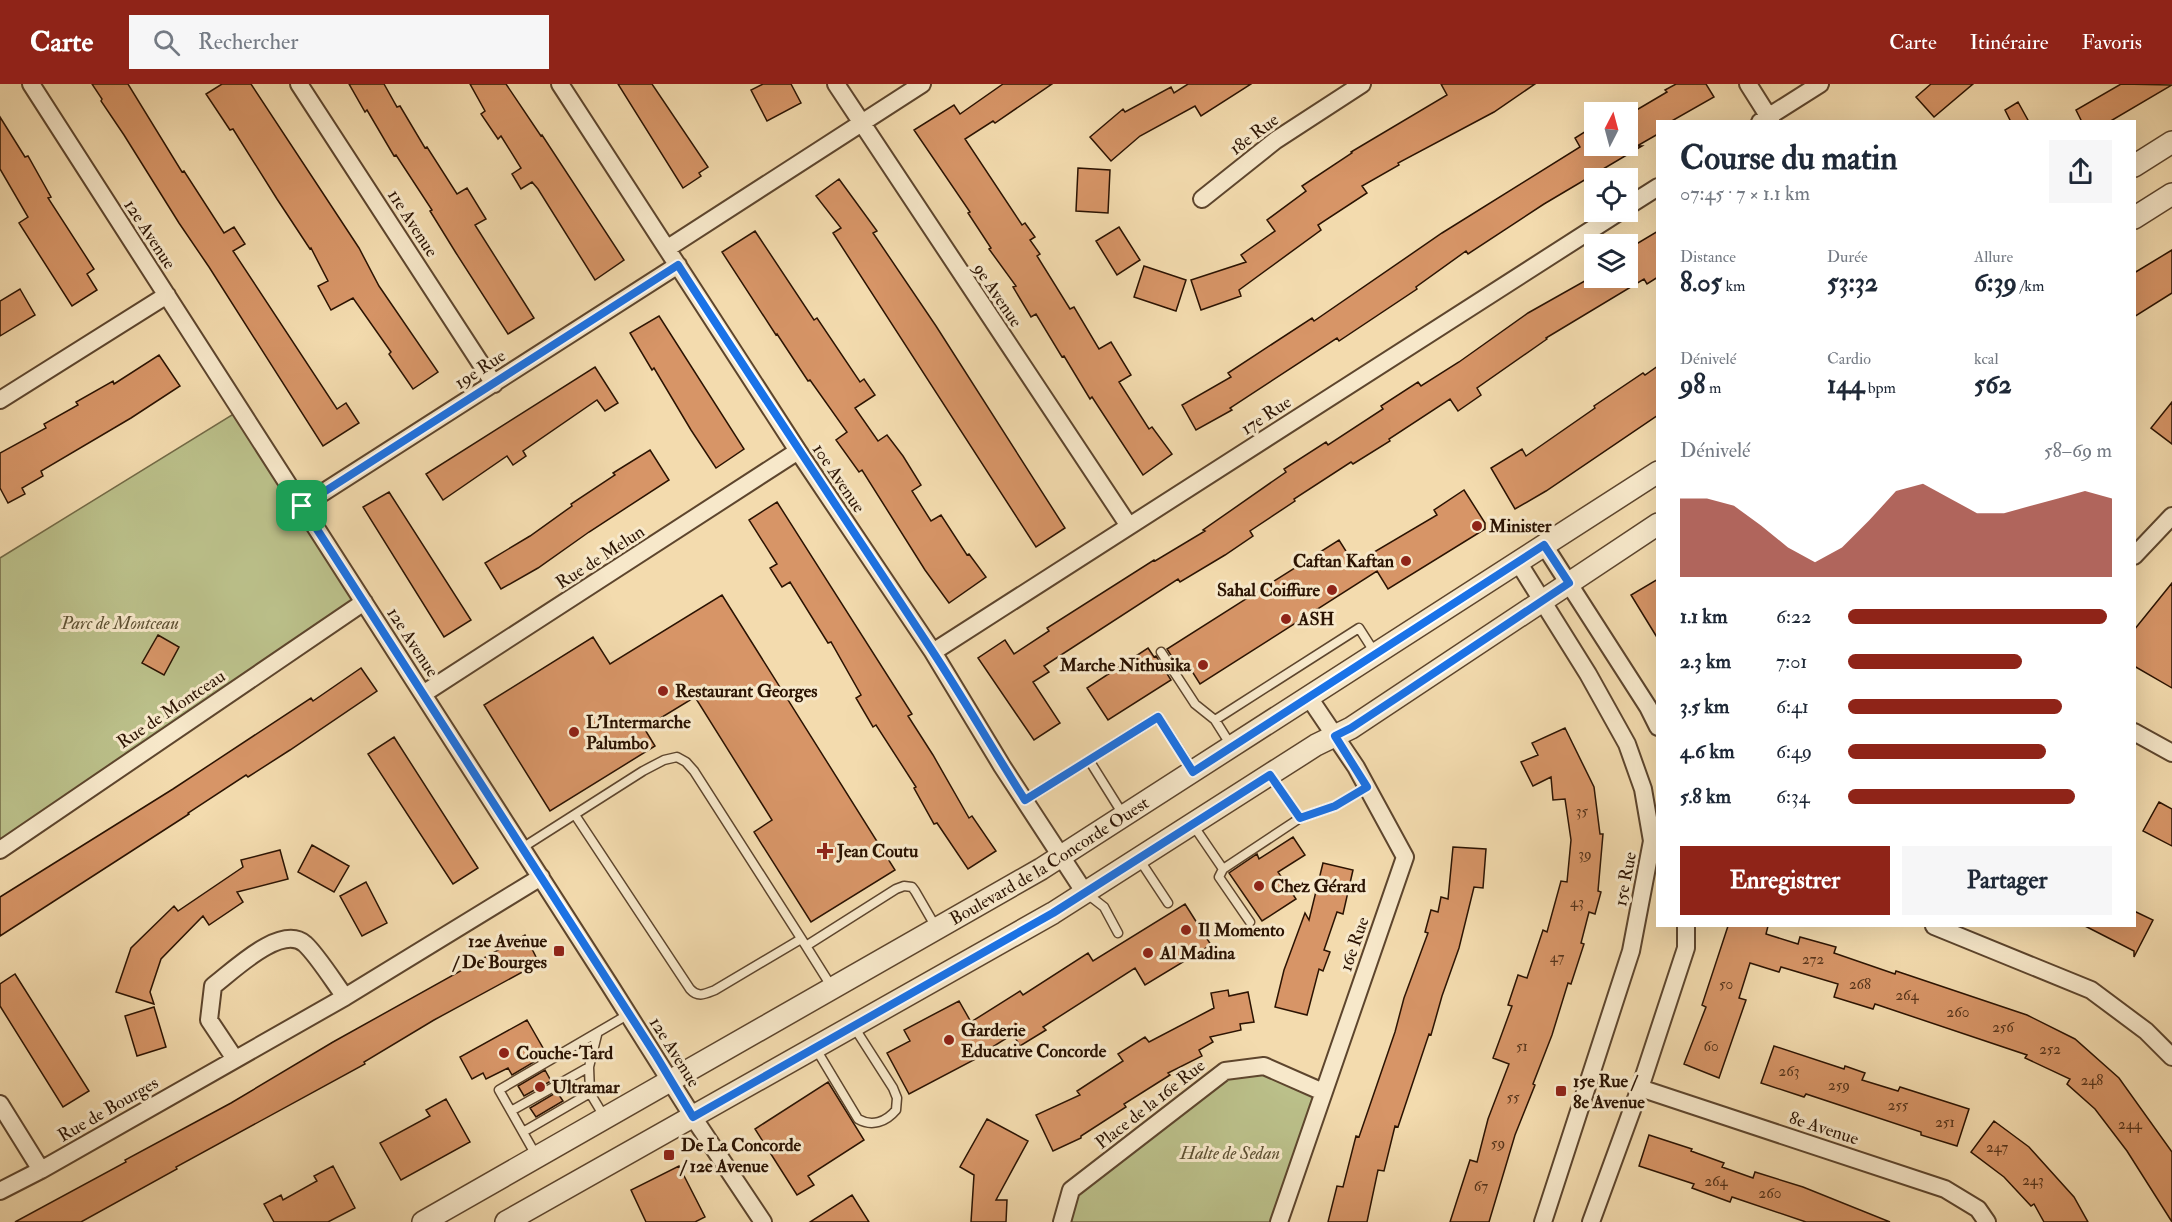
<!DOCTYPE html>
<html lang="fr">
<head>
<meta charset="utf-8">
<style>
  :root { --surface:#fff; --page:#f6f6f7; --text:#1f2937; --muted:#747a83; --accent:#8f2418 }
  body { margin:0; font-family:"IM FELL Double Pica",serif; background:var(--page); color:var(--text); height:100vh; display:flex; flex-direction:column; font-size:22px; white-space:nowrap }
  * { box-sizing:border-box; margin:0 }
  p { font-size:20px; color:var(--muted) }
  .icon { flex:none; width:33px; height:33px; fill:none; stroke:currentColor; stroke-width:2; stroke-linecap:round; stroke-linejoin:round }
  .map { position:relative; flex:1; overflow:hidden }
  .sheet { position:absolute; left:1656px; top:36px; width:480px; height:807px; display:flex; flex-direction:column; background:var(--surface); border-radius:0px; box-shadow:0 6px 24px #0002 }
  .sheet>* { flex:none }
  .needle { width:39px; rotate:6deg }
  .controls { position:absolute; left:1584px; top:18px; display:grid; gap:12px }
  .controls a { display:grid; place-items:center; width:54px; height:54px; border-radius:0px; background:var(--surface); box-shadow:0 6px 24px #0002; font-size:30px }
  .pin { position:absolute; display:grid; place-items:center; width:51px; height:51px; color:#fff; margin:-26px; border-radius:12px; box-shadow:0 3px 9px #0006 }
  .round { display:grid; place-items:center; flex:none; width:63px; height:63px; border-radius:0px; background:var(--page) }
  .headline { display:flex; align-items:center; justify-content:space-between; height:102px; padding:0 24px }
  h1 { font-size:33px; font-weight:700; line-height:45px }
  .stats { display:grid; grid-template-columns:repeat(3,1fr); gap:9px; height:102px; padding:6px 24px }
  .stats div { display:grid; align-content:center }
  .stats b { font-size:26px; font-weight:700 }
  .stats small { font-size:16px; font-weight:400 }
  .stats p { font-size:16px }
  .chart { height:168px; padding:12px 24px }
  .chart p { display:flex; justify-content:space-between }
  .chart svg { width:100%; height:108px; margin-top:6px; fill:var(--accent); opacity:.7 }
  .primary-button { display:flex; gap:12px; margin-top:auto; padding:12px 24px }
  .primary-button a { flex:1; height:69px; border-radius:0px; background:var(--accent); color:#fff; font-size:24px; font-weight:700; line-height:69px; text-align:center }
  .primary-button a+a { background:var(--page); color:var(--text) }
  ul { padding:0 24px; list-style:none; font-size:20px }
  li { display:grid; grid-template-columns:96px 72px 1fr; align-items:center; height:45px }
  li i { height:15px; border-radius:8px; background:var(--accent) }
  header { display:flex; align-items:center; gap:36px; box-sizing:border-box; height:84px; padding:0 30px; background:var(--accent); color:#fff }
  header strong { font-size:28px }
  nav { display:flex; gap:33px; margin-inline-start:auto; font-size:21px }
  .search { width:420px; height:54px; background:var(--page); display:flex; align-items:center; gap:15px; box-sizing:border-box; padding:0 21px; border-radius:0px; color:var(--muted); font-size:22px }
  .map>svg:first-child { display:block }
</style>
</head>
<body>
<header>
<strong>Carte</strong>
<div class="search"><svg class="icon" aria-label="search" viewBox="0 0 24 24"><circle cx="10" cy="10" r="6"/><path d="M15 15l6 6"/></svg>Rechercher</div>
<nav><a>Carte</a><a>Itinéraire</a><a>Favoris</a></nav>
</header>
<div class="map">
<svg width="2172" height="1138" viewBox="0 0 2172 1138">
  <rect width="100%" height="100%" fill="#f3dbae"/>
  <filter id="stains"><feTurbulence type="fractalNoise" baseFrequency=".00333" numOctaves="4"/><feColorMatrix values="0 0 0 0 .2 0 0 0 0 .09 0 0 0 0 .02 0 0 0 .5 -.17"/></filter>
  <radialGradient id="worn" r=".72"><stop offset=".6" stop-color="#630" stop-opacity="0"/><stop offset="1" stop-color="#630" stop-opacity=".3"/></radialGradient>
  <path fill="#bbc08a" stroke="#736a46" stroke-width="1.5" d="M240 326 364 518 6 762 0 753V474Z
    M1264 982 1323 1008 1279 1138H1062L1071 1106 1225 987Z"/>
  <path fill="#d79567" stroke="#2b1302" stroke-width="1.5" d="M92 0H128L182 88 184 87 224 149 234 143 245 160 233 167 337 325 346 319 359 339 323 362 209 183 179 139 124 51 101 17 102 15Z
    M222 0H251L359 164 379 202 438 288 413 305 389 270 391 268 353 214 331 226 318 202 328 197 311 164 310 165 277 115 233 45 230 46 206 10Z
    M349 0H384L397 23 400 22 425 64 427 63 457 110 467 104 486 135 475 141 534 234 508 250 456 169 430 127 432 126 396 71 394 72 367 26 365 28Z
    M470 0H506L541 52 542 51 624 176 595 196 538 105 532 98 521 105 512 90 521 84 501 52 498 55 481 30 485 27Z
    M618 0H652L708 83 699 89 701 92 683 104Z
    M763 0H791L801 19 767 37 751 6Z
    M1003 0H1052L995 39 993 37 965 55 1022 141 1025 139 1035 153 1030 156 1040 170 1037 172 1070 225 1074 223 1099 265 1111 258 1131 291 1119 298 1149 345 1152 343 1172 370 1143 391 1092 313 1090 315 1064 272 1062 273 1036 230 1031 233 1013 203 1016 202 989 165 991 164 968 129 970 128 914 46 954 21 960 30Z
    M1188 0H1251L1201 32 1195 22 1140 52 1111 77 1090 53 1123 25 1125 28 1171 3 1174 9Z
    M1441 0H1535L1494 28 1398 79 1399 81 1362 102 1367 109 1318 141 1321 146 1239 206 1241 212 1201 226 1191 196 1246 178 1241 171 1275 147 1267 136 1306 107 1302 102 1352 69 1351 68 1447 11Z
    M1676 0H1706L1714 13 1670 38H1658V50L1637 62H1642L1544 120 1468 170 1466 167 1416 203 1417 205 1339 257 1337 254 1230 324 1232 326 1196 346 1182 321 1231 293 1228 289 1312 234 1314 237 1442 149 1580 63 1575 54 1594 42V62H1628V31L1667 8 1665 6Z
    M1931 0H1973L1934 33 1916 13Z
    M2121 0 2172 1 2109 38H2082L2076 26Z
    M2018 18 2029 38H2011L2005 26Z
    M0 33 25 73 28 72 51 113 48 114 94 185 87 190 97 206 72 222 19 139 28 133 0 85Z
    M1078 84 1110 86 1108 129 1076 127Z
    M839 95 877 147 873 149 936 242 1065 444 1036 463 833 149 841 144 816 112Z
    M1119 143 1140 176 1117 191 1096 157Z
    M755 147 814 236 817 234 860 298 864 295 875 311 855 324 878 357 887 351 903 372 921 401 912 407 931 437 941 431 967 471 969 470 986 493 949 519 925 486 862 386 859 388 836 356 847 348 810 296 808 297 777 250 776 251 722 168Z
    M1658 147V193L1647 200 1644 195 1546 254 1547 255 1477 304 1481 311 1458 327 1450 315 1389 355 1390 357 1353 380 1351 378 1294 415 1295 417 1250 447 1253 452 1225 471 1180 498 1178 495 1044 582 1049 588 1033 598 1060 639 1034 656 978 574 1005 556 1014 570 1049 547 1047 544 1154 476 1155 477 1205 447 1203 446 1286 388 1284 385 1326 358 1328 361 1383 325 1381 322 1418 298 1421 302 1459 278 1528 229 1590 194H1628V165Z
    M2172 166V209L2134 233V189Z
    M1144 182 1186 196 1176 227 1134 213Z
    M20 205 35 231 0 252V217Z
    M659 232 744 365 716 384 691 346 654 284 652 286 630 249Z
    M159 271 180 302 131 334 41 387 43 392 22 404 25 410 8 419 0 404V369L46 344 44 340 78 321 76 318 113 297 114 300Z
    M1658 282V331L1546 407 1515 425 1491 384 1522 365 1526 372 1595 324 1594 322 1643 289 1645 291Z
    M595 283 618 319 605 327 597 316 523 367 526 372 513 381 507 372 443 416 426 390Z
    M2172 318V360L2151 344Z
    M650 366 669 396 589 448 538 484 501 505 485 479 530 452 572 422 571 420 615 391 613 389Z
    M1464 406 1485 439V445L1388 505 1377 487 1200 600 1190 584 1182 589 1167 565 1339 456 1354 480 1437 431 1434 426Z
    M389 408 471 536 444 553 363 423Z
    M777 418 912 630 908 632 933 671 969 734 972 732 996 767 968 785 937 739 934 740 914 704 916 703 876 641 873 643 856 614 861 611 831 558 828 559 790 498 782 503 770 484 777 480 749 436Z
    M1658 495V555L1631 511Z
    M2172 499V604L2134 582V546Z
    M722 511 895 786 811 838 754 748 772 736 695 613 644 644 655 662 550 727 484 621 593 553 610 580Z
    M158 551 179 563 164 591 142 579Z
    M1148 564 1154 573 1156 572 1171 596 1108 636 1087 604Z
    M361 584 377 607 290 666 248 693 246 691 188 729 189 730 0 852V813L173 705 311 614 313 617Z
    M1565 644 1594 703 1600 750H1603L1598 807 1601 808 1595 830 1589 828 1581 859 1584 860 1571 900 1568 899 1552 951 1533 1000 1535 1001 1515 1051 1489 1138H1450L1470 1076 1477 1078 1488 1035 1509 980 1493 974 1512 922 1508 921 1518 891 1527 894 1543 846 1547 848 1561 797 1567 798 1571 756 1565 715 1553 716 1551 693 1533 702 1521 678 1538 671 1532 659Z
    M394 653 478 784 453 800 368 670Z
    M2159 718 2172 725V762L2143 747Z
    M1293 753 1305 771 1278 788 1296 815 1262 837 1229 789 1257 770 1259 775Z
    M312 761 349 782 334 808 298 788Z
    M1453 763 1486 765 1483 804 1474 803 1459 864 1442 912 1431 951 1429 950 1398 1043 1395 1042 1384 1087 1378 1086 1367 1138H1328L1337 1102 1343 1103 1356 1052 1359 1053 1395 948 1404 914 1428 849 1425 848 1431 826 1438 828 1441 813 1448 815Z
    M280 766 288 795 237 808 243 818 209 841 203 832 161 875 150 908 154 920 116 908 131 864 174 822 178 827 243 783 241 776Z
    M1323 779 1353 786 1343 830 1337 828 1324 866 1330 868 1323 887 1319 885 1307 931 1275 923 1284 886 1305 829 1309 836Z
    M366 798 387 839 362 852 340 812Z
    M1185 820 1211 861 1145 901 1135 884 1043 943 1046 946 1020 962 1013 950 986 967 987 969 909 1010 887 969 910 957 904 946 959 917 971 938 1020 907 1023 911 1088 869 1093 877Z
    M2134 827 2153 836 2134 873V867L2085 842H2134Z
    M1728 842H1768L1766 850 1798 860 1800 853 1836 863 1834 869 1895 890 1896 887 2027 931 2075 955 2119 994 2172 1068V1138L2127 1067 2095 1025 2067 1000 2070 995 2025 974 2027 971 1875 920 1873 925 1834 913 1838 900 1781 883 1779 888 1750 879 1739 914 1746 916 1719 994 1684 980 1706 923 1702 921Z
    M525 851 539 879 434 936 364 978 365 980 176 1083 177 1085 81 1138H15L126 1078 125 1076 231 1019 333 958Z
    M15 890 89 1007 63 1023 0 922V900Z
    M1228 906 1229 912 1248 908 1254 938 1240 940 1241 946 1210 953 1213 958 1199 966 1202 972 1168 989 1170 991 1124 1020 1126 1023 1081 1052V1054L1053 1067 1036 1031 1080 1011 1077 1007 1123 977 1118 970 1145 953 1149 958 1214 924 1211 909Z
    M154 923 166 963 137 972 125 932Z
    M527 936 543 964 535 968 539 975 512 991 508 984 486 995 483 989 472 995 460 973Z
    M1774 962 1844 985 1845 982 1865 989 1862 996 1898 1007 1900 1003 1969 1025 1957 1062 1921 1051V1048L1806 1010 1804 1013 1761 999Z
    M545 986 551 997 524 1012 518 1002Z
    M828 998 864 1056 808 1092 814 1101 797 1111 755 1045Z
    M557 1008 563 1017 536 1033 530 1024Z
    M446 1015 470 1058 401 1096 380 1059 430 1032 426 1026Z
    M987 1035 1028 1057 996 1116H1007L1006 1138H971L974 1091 960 1083Z
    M1994 1037 2029 1063 2074 1113 2088 1138H2044L2034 1120 2031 1122 2004 1093 1971 1068Z
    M1649 1051 1692 1065 1691 1067 1724 1079 1722 1083 1753 1094 1755 1088 1803 1103 1890 1138H1806L1732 1113 1730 1118 1692 1104 1694 1100 1639 1082Z
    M333 1082 355 1124 328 1138H274L264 1120 281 1111 283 1116 317 1097 314 1092Z
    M679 1082 705 1133 695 1138H646L631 1106Z
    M852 1111 869 1138H810Z"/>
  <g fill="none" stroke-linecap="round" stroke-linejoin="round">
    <g stroke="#5d452d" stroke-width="11">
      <path id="service" d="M1161 568 1195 620 1215 636
        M1232 663 1215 636 1359 544 1375 569
        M1089 676 1124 732
        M1270 691 1300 734
        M1025 716 1158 633 1193 687
        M575 731 690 905C698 914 705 910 715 906L801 855
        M1193 741 1223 785 1300 734 1335 722 1367 703
        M522 764 643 687 664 676 677 673 686 678 694 687 806 862 896 805 904 802 912 803 915 807 937 845
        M1139 775 1168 819
        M1223 785 1219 793 1250 838
        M1086 809 1104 823 1118 849
        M806 862 833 905
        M597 951 589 983 590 1009 605 1034
        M816 965 858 1035C872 1043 886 1038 896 1026L897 1014 893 1004 854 943
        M511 1027 589 983
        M523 1048 590 1009
        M537 1073 499 1006 629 930"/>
    </g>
    <g stroke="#5d452d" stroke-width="20">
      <path id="minor" d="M31 0 609 900 693 1033 763 1138
        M299 0 494 300
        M560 0 798 367 933 568 1002 682 1085 809
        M836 0 1129 442
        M1748 0 1772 38
        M1760 38 1820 0
        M1202 115 1276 56 1362 0
        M1628 122 1658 103
        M668 164 922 0
        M0 316 167 211
        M302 422 678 181
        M1544 461 1648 623 1658 643
        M2134 472 2172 432
        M1518 478 1588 590 1627 660 1643 705 1652 757 1631 867 1543 1138
        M933 568 1619 128
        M423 610 798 367
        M2134 648 2172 669
        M0 766 364 518
        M1934 842 2091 906 2146 947 2172 973
        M235 975 209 936 213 902C232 888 281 839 305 860 317 871 334 898 345 913
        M1640 1004 1945 1105 1978 1125 1987 1138
        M0 1020 41 1086
        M0 1107 41 1086 345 913 541 793
        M1062 1138 1071 1106 1225 987 1264 982 1323 1008
        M1279 1138 1405 773 1356 683 1308 612
        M1591 1138 1640 1004 1686 864V842"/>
    </g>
    <g stroke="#5d452d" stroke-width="24">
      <g id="tertiary">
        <path d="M2134 82 2172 58"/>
        <path d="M2134 134 2172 110"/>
        <path id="s1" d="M423 1138 1041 785 1658 388"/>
        <path d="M506 1138 1053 829 1316 661 1351 644 1658 440"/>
      </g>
    </g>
    <use href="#service" stroke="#f7e8ca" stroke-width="8"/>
    <use href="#minor" stroke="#f7e8ca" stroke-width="16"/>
    <use href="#tertiary" stroke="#f7e8ca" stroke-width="21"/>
  </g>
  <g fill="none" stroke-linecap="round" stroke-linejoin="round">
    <g stroke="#fff" stroke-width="12">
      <path id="route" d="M678 181C761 310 847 437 931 565 964 615 993 666 1025 716L1158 633 1193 688 1544 461 1569 499 1401 611 1351 644 1335 652 1367 703 1335 722 1300 734 1270 691 1053 829 693 1033 655 970 302 422Z"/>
    </g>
    <use href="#route" stroke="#1a73e8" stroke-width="8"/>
  </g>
  <g fill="#8f2418" stroke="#f7e8ca" stroke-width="2">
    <circle cx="1477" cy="442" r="6"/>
    <circle cx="1406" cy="477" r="6"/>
    <circle cx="1332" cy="506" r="6"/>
    <circle cx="1286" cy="535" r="6"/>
    <circle cx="1203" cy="581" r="6"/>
    <circle cx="663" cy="607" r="6"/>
    <circle cx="574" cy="648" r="6"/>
    <path d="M822 758h6v6h6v6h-6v6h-6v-6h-6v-6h6z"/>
    <circle cx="1259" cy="802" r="6"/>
    <circle cx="1186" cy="846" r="6"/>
    <rect x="553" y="861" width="12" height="12" rx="3"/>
    <circle cx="1148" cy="869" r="6"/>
    <circle cx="949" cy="956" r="6"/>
    <circle cx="504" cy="969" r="6"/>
    <circle cx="540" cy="1003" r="6"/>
    <rect x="1555" y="1001" width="12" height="12" rx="3"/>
    <rect x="663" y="1065" width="12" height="12" rx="3"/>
  </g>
  <g text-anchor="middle" stroke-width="6" stroke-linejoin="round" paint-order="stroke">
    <g font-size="15" fill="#56341b">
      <text x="1582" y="732">35</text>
      <text x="1585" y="775">39</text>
      <text x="1577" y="823">43</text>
      <text x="1557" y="878">47</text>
      <text x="1813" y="880">272</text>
      <text x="1726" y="905">50</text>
      <text x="1860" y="905">268</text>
      <text x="1907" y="916">264</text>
      <text x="1958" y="933">260</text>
      <text x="2003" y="948">256</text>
      <text x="1522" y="967">51</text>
      <text x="1711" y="967">60</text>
      <text x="2050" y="970">252</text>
      <text x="1789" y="992">263</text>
      <text x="2092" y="1001">248</text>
      <text x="1839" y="1006">259</text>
      <text x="1513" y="1018">55</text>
      <text x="1898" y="1026">255</text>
      <text x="1945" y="1043">251</text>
      <text x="2130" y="1045">244</text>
      <text x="1498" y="1064">59</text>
      <text x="1997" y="1068">247</text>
      <text x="2033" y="1101">243</text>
      <text x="1716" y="1102">264</text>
      <text x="1481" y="1107">67</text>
      <text x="1770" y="1114">260</text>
    </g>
    <g font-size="18" fill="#2b1302" stroke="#f7e8ca">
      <text transform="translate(1254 50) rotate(-37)" y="6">18e Rue</text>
      <text transform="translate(413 139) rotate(57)" y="6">11e Avenue</text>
      <text transform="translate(150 150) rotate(57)" y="6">12e Avenue</text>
      <text transform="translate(998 211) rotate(56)" y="6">9e Avenue</text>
      <text transform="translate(480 285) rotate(-33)" y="6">19e Rue</text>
      <text transform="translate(1266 331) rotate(-33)" y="6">17e Rue</text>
      <text transform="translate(839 394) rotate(56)" y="6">10e Avenue</text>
      <text transform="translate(600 473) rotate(-33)" y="6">Rue de Melun</text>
      <text transform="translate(413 558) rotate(57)" y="6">12e Avenue</text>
      <text transform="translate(171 625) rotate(-34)" y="6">Rue de Montceau</text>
      <text dy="6" stroke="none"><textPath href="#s1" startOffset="723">Boulevard de la Concorde Ouest</textPath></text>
      <text transform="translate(1625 795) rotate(-79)" y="6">15e Rue</text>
      <text transform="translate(1354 860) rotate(-71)" y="6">16e Rue</text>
      <text transform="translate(675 968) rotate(58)" y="6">12e Avenue</text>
      <text transform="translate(1150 1020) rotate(-38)" y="6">Place de la 16e Rue</text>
      <text transform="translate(108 1025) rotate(-30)" y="6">Rue de Bourges</text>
      <text transform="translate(1824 1044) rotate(18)" y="6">8e Avenue</text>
    </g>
    <g font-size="18" font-weight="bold" fill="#2b1302" stroke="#f7e8ca" text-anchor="start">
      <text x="1489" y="448">Minister</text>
      <text x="1394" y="483" text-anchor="end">Caftan Kaftan</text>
      <text x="1320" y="512" text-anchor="end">Sahal Coiffure</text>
      <text x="1298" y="541">ASH</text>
      <text x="1191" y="587" text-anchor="end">Marche Nithusika</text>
      <text x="675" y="613">Restaurant Georges</text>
      <text x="586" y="644">L'Intermarche<tspan x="586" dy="21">Palumbo</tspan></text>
      <text x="837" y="773">Jean Coutu</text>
      <text x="1271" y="808">Chez Gérard</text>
      <text x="1198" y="852">Il Momento</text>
      <text x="547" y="863" text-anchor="end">12e Avenue<tspan x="547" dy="21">/ De Bourges</tspan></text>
      <text x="1160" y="875">Al Madina</text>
      <text x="961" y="952">Garderie<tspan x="961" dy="21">Educative Concorde</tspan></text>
      <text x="516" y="975">Couche-Tard</text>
      <text x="1573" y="1003">15e Rue /<tspan x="1573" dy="21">8e Avenue</tspan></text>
      <text x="552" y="1009">Ultramar</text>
      <text x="681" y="1067">De La Concorde<tspan x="681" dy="21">/ 12e Avenue</tspan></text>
    </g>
    <g font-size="18" font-style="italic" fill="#5d5032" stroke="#f7e8ca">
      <text x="120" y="545">Parc de Montceau</text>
      <text x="1230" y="1075">Halte de Sedan</text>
    </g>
  </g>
  <rect width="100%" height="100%" filter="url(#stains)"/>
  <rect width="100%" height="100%" fill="url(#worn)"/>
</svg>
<div class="controls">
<a><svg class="needle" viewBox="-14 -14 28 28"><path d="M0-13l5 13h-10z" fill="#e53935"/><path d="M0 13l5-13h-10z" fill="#747a83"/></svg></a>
<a><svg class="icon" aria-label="locate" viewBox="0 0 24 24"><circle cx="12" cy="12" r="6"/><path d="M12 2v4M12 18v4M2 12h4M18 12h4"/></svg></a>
<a><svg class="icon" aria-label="layers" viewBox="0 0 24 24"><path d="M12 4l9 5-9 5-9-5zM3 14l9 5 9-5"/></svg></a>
</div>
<div class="pin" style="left:302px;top:422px;background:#1e9e55"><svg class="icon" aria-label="arrive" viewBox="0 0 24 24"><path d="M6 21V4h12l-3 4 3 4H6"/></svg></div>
<section class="sheet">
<div class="headline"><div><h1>Course du matin</h1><p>07:45 · 7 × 1.1 km</p></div><a class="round"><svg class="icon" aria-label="share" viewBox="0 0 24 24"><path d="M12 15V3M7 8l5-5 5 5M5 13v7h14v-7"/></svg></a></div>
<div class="stats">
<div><p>Distance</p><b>8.05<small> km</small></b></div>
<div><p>Durée</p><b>53:32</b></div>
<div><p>Allure</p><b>6:39<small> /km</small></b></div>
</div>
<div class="stats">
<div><p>Dénivelé</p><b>98<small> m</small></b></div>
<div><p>Cardio</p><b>144<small> bpm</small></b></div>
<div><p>kcal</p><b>562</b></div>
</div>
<div class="chart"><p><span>Dénivelé</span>58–69 m</p>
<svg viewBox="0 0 160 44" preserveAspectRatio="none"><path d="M0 44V12L10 12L20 15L30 23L40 32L50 38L60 32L70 21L80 9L90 6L100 12L110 18L120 18L130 15L140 12L150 9L160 12V44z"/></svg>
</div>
<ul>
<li><b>1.1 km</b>6:22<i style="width:98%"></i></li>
<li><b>2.3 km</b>7:01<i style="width:66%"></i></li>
<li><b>3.5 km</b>6:41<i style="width:81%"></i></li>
<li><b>4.6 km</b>6:49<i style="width:75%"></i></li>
<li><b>5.8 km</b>6:34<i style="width:86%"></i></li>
</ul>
<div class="primary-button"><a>Enregistrer</a><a>Partager</a></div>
</section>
</div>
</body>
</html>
